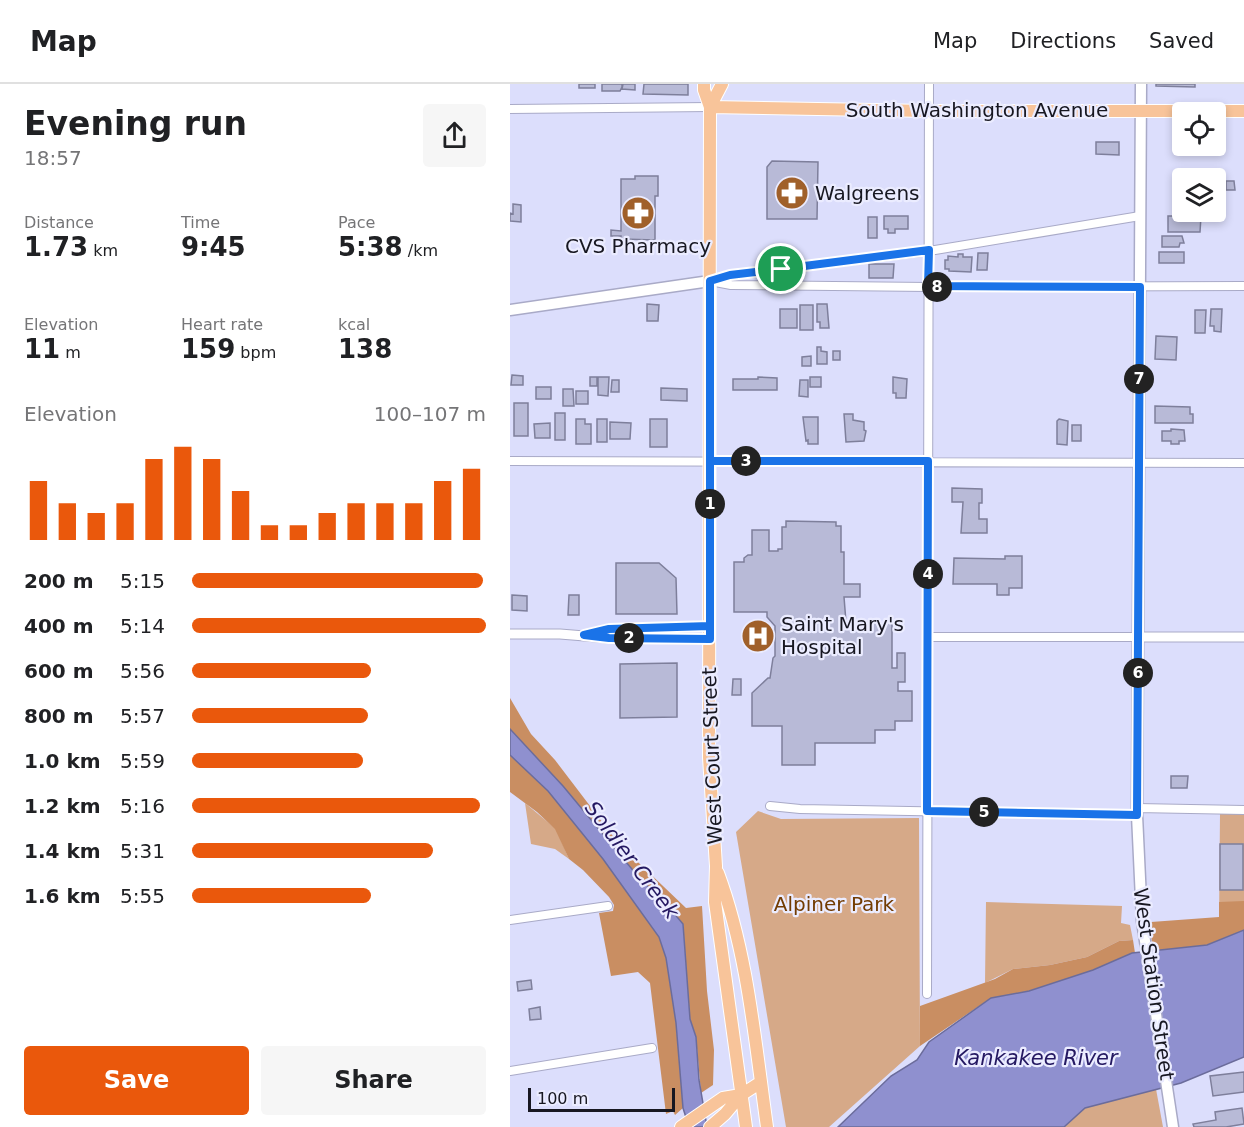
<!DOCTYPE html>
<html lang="en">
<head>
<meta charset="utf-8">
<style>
  :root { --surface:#fff; --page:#f6f6f6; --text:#202124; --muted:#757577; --line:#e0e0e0; --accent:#ea580c }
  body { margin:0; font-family:"DejaVu Sans",sans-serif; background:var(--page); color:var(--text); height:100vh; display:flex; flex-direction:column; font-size:22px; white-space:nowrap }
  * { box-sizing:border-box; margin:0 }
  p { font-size:20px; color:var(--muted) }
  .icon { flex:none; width:33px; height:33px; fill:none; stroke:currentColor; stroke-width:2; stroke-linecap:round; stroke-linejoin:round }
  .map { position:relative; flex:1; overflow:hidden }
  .panel { display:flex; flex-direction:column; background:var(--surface); width:510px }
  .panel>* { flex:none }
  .controls { position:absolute; left:662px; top:18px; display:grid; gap:12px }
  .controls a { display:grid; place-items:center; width:54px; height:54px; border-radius:6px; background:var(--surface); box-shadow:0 3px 9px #0003; font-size:30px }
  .scale { position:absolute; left:18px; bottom:15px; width:147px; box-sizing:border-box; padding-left:6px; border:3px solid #171721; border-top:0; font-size:16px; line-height:21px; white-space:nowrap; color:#171721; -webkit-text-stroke:4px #ebecff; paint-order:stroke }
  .pin { position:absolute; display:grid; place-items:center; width:51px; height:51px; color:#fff; margin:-26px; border:3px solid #fff; border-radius:50%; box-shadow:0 2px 6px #0007 }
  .km { position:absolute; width:30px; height:30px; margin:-15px; border-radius:50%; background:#222; color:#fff; font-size:16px; line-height:30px; text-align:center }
  .round { display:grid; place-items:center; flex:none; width:63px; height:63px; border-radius:6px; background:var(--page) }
  .head { display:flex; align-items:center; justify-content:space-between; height:102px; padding:0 24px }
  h1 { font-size:33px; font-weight:600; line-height:45px }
  .stats { display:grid; grid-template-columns:repeat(3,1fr); gap:9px; height:102px; padding:6px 24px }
  .stats div { display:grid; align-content:center }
  .stats b { font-size:26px; font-weight:600 }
  .stats small { font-size:16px; font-weight:400 }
  .stats p { font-size:16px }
  .chart { height:168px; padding:12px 24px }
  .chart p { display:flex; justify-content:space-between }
  .chart svg { width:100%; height:108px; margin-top:6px; stroke:var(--accent); stroke-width:6 }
  .action { display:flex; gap:12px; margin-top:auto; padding:12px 24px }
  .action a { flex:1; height:69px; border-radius:6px; background:var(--accent); color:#fff; font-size:24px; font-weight:600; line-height:69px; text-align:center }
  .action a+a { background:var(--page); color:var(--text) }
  ul { padding:0 24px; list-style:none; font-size:20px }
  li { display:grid; grid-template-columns:96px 72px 1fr; align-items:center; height:45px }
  li i { height:15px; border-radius:8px; background:var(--accent) }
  header { display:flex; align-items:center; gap:36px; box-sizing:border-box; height:84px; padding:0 30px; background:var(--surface); border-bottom:2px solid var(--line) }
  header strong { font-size:28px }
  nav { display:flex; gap:33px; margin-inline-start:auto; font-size:21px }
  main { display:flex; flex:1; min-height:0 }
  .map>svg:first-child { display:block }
</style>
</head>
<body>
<header>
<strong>Map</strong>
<nav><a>Map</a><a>Directions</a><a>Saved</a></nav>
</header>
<main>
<section class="panel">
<div class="head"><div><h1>Evening run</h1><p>18:57</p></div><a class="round"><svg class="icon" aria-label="share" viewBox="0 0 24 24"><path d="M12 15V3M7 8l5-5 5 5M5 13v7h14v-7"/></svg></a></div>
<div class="stats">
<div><p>Distance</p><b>1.73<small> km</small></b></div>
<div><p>Time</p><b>9:45</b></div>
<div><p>Pace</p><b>5:38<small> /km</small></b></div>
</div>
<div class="stats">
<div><p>Elevation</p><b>11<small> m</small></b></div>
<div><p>Heart rate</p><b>159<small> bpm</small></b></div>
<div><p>kcal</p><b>138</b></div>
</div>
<div class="chart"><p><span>Elevation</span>100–107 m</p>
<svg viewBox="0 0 160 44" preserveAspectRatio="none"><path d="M5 44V20M15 44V29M25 44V33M35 44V29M45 44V11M55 44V6M65 44V11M75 44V24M85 44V38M95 44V38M105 44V33M115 44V29M125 44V29M135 44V29M145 44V20M155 44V15"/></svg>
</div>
<ul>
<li><b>200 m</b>5:15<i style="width:99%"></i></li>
<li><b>400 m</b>5:14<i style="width:100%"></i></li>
<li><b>600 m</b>5:56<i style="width:61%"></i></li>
<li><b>800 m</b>5:57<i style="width:60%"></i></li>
<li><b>1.0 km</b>5:59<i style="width:58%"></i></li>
<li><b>1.2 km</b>5:16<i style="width:98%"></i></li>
<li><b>1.4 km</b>5:31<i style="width:82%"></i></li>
<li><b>1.6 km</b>5:55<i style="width:61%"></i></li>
</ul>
<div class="action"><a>Save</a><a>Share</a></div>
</section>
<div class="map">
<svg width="734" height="1043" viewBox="0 0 734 1043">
  <rect width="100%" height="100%" fill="#dcdefc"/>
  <path fill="#d6a988" d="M15 719 46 745 59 775 45 765 21 760Z
    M248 727 271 735 409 734 410 962 319 1043H276L226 748Z
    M710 730H734V837L709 840Z
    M476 818 612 822 611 839 620 841 623 856 609 857 577 873 540 881 503 885 475 899Z
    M646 1005 653 1043H554L575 1024Z"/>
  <path fill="#c98e62" d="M0 614 21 650 45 676 109 760 176 824 192 822 197 907 204 966 203 1001 191 1009 186 953 180 935 173 840 152 815 131 796 53 702 0 645Z
    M0 671 38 707 93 775 149 853 156 874 166 939 173 1024 165 1031 163 1027 156 1030 140 899 128 888 101 892 89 829 103 827 104 821 99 813 73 786 59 775 45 745 27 728 0 708Z
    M734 817V846L697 861 642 867 641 838 709 833V818Z
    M623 856 625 869 584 886 519 907 481 914 410 962V922L485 895 503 885 540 881 577 873 609 857Z"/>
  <path fill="#8f90cf" stroke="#6b6c9b" stroke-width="1.5" d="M0 645 53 702 131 796 152 815 173 840 180 935 186 953 189 996 197 1043H179L173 1024 166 939 156 874 149 853 93 775 38 707 0 671Z
    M734 846V973L671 999 575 1024 554 1043H328L381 992 407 976 419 958 481 914 519 907 583 886 622 869 697 861Z"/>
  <path fill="#b8bad7" stroke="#7e7f9b" stroke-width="1.5" d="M69 0H85V4H69Z
    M92 0H112V3L110 7H92Z
    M113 0H125V6L112 5Z
    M134 0H178V11L133 10Z
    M646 0H685V3L646 2Z
    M586 58H609V71L586 70Z
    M262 77 308 78 307 135H257V83Z
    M125 92H148V112H145V156L111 155V152H101V146L111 147V95H125Z
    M716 97H724L725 106H716Z
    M3 120 11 121V138L0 137V129L3 130Z
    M374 132H398V145H385V149H378V145H374Z
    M658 132H691L690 148H658Z
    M358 133H367V154H358Z
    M652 152H672L674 159H670L669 163H652Z
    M649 168H674V179H649Z
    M468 169H478L477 186H467Z
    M448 170H453V173H462L461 188 439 187V185H435V176H438V172L448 173Z
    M359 180H384L383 194H359Z
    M137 220 149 221 148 237H137Z
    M307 220H317L319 244H310V238H307Z
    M290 221H303V246H290Z
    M270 225H287V244H270Z
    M701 225H712L711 248 704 247V242H700Z
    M685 226H696L695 249H685Z
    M646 252 667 253 666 276 645 275Z
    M307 263H311V267L317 268V280H307Z
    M323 267H330V276H323Z
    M301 272V282H292V273Z
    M2 291 13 292V301H1Z
    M80 293H87V302H80Z
    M88 293H99L98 312 88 311Z
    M248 293 267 294V306H223V295H248Z
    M300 293H311V303H300Z
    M383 293 397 295 396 314H386V309H383Z
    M102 296H109V308H101Z
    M290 296H298V313L289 312Z
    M26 303H41V315H26Z
    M151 304 177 305V317L151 316Z
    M53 305H63L64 322H53Z
    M66 307H78V320H66Z
    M4 319H18V352H4Z
    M645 322 680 323V330H683V339H645Z
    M45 329H55V356H45Z
    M334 330H343V336L354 338V346L356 347 354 357 336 358Z
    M293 333H308V360H298V356L296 357Z
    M66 335H75V340H81V360H66Z
    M87 335H97V358H87Z
    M140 335H157V363H140Z
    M549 335 558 337 557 361 547 360V337Z
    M100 338 121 339 120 355H100Z
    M40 339V354H25L24 340Z
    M562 341H571V357H562Z
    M661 345 674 346 675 357H669V360H661V357H652V347H661Z
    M442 404 472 405V419H469V435H477V449H451L453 418H442Z
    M276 437 326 438V442H331V468H334V500H350V513H334L336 538 382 539V584H387V569H395V598H388V607H402V637H385V646H365V659H305V681H272V642H242V609L258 594H260L263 574 265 572V542L257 533V528H224V478H234V474L238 471H242V446H259V467H268V465H272V443H276Z
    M495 472H512V504H499V511H487V500H443L444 474 495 475Z
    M106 479H149L166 494 167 530H106Z
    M2 511 17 512V527L2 526Z
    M59 511H69V531H58Z
    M167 579V633L110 634V580Z
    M223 595H231V611H222Z
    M661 692H678L677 704H661Z
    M710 760H733V806H710Z
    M21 896 22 905 8 907 7 898Z
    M30 923 31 935 20 936 19 925Z
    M734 988V1008L703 1012 700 992Z
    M732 1024 734 1040 716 1043H684L683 1040 706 1036 705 1028Z"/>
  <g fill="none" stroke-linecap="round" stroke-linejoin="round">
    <g stroke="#a9aac7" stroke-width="10">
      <path id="minor" d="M0 25 200 23
        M205 196 221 191 419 167 630 132
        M200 197 221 201 419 203 734 202
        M0 377 734 379
        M418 553H628
        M260 722 290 725 627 731
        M627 724 734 726
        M0 836 98 822
        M417 910 419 0
        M0 987 142 964"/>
    </g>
    <g stroke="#a9aac7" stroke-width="11">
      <path id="tertiary" d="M0 550H50L99 554 200 555
        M79 550 99 545 200 542
        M628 553H734"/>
    </g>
    <g stroke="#a9aac7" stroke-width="13">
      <path id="secondary" d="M631 0 627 731 632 837 663 1043
        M0 226 200 197"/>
    </g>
    <g stroke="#fff" stroke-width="14">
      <path id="primary" d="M194 0V6L200 23 199 673 206 782 205 818 236 1043
        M200 23 419 27H734
        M200 23 212 0
        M208 789C238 870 245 958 257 1043
        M171 1043 213 1014 231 1011
        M200 1043 215 1030 231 1011 251 998"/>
    </g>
    <use href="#minor" stroke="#fff" stroke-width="8"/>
    <use href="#tertiary" stroke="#fff" stroke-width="9"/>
    <use href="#secondary" stroke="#fff" stroke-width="10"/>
    <use href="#primary" stroke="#f8c49a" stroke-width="12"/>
  </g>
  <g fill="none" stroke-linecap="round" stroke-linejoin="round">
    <g stroke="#fff" stroke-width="12">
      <path id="route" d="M271 185 220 191 200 197V542L99 545 74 551 99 554 200 555V377H418L417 727 627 731 630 203 418 202 419 166 271 185"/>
    </g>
    <use href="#route" stroke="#1a73e8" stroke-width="8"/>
  </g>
  <defs>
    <g id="pharmacy-disc" transform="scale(1.725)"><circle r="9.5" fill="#a0602a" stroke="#ebecff"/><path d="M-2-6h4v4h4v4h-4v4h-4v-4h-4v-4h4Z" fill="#fff"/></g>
    <g id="hospital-disc" transform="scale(1.725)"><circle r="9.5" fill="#a0602a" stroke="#ebecff"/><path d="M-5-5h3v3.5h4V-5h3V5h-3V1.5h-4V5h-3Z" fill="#fff"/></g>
  </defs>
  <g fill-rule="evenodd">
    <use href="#pharmacy-disc" x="282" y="109"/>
    <use href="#pharmacy-disc" x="128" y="129"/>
    <use href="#hospital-disc" x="248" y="552"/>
  </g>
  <g text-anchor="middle" stroke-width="4.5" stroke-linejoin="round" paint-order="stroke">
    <g font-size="20" fill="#171721" stroke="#ebecff">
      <text x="467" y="33">South Washington Avenue</text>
      <text transform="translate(202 672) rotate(-92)" y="7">West Court Street</text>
      <text transform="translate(644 900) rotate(82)" y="7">West Station Street</text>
    </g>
    <g font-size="20" fill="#171721" stroke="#ebecff" text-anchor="start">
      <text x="305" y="116">Walgreens</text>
      <text x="128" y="169" text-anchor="middle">CVS Pharmacy</text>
      <text x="271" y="547">Saint Mary's<tspan x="271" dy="23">Hospital</tspan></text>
    </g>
    <g font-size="20" fill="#723c03" stroke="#ebecff">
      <text x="324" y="827">Alpiner Park</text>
    </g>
    <g font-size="21" font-style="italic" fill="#251962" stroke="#ebecff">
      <text transform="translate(122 776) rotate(53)" y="7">Soldier Creek</text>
      <text x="526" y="981">Kankakee River</text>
    </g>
  </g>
</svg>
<div class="controls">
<a><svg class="icon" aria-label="locate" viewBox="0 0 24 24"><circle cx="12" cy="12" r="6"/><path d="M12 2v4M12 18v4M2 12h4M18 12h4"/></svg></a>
<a><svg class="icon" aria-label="layers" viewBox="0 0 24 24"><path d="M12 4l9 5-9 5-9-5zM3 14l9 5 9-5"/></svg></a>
</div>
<div class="scale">100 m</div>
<div class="pin" style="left:271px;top:185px;background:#1e9e55"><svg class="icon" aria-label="arrive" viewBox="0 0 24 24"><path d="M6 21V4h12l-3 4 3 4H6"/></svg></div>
<b class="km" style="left:200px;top:420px">1</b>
<b class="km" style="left:119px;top:554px">2</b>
<b class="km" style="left:236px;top:377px">3</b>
<b class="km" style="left:418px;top:490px">4</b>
<b class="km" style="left:474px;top:728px">5</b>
<b class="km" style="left:628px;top:589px">6</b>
<b class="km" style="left:629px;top:295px">7</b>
<b class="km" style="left:427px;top:203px">8</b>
</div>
</main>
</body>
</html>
